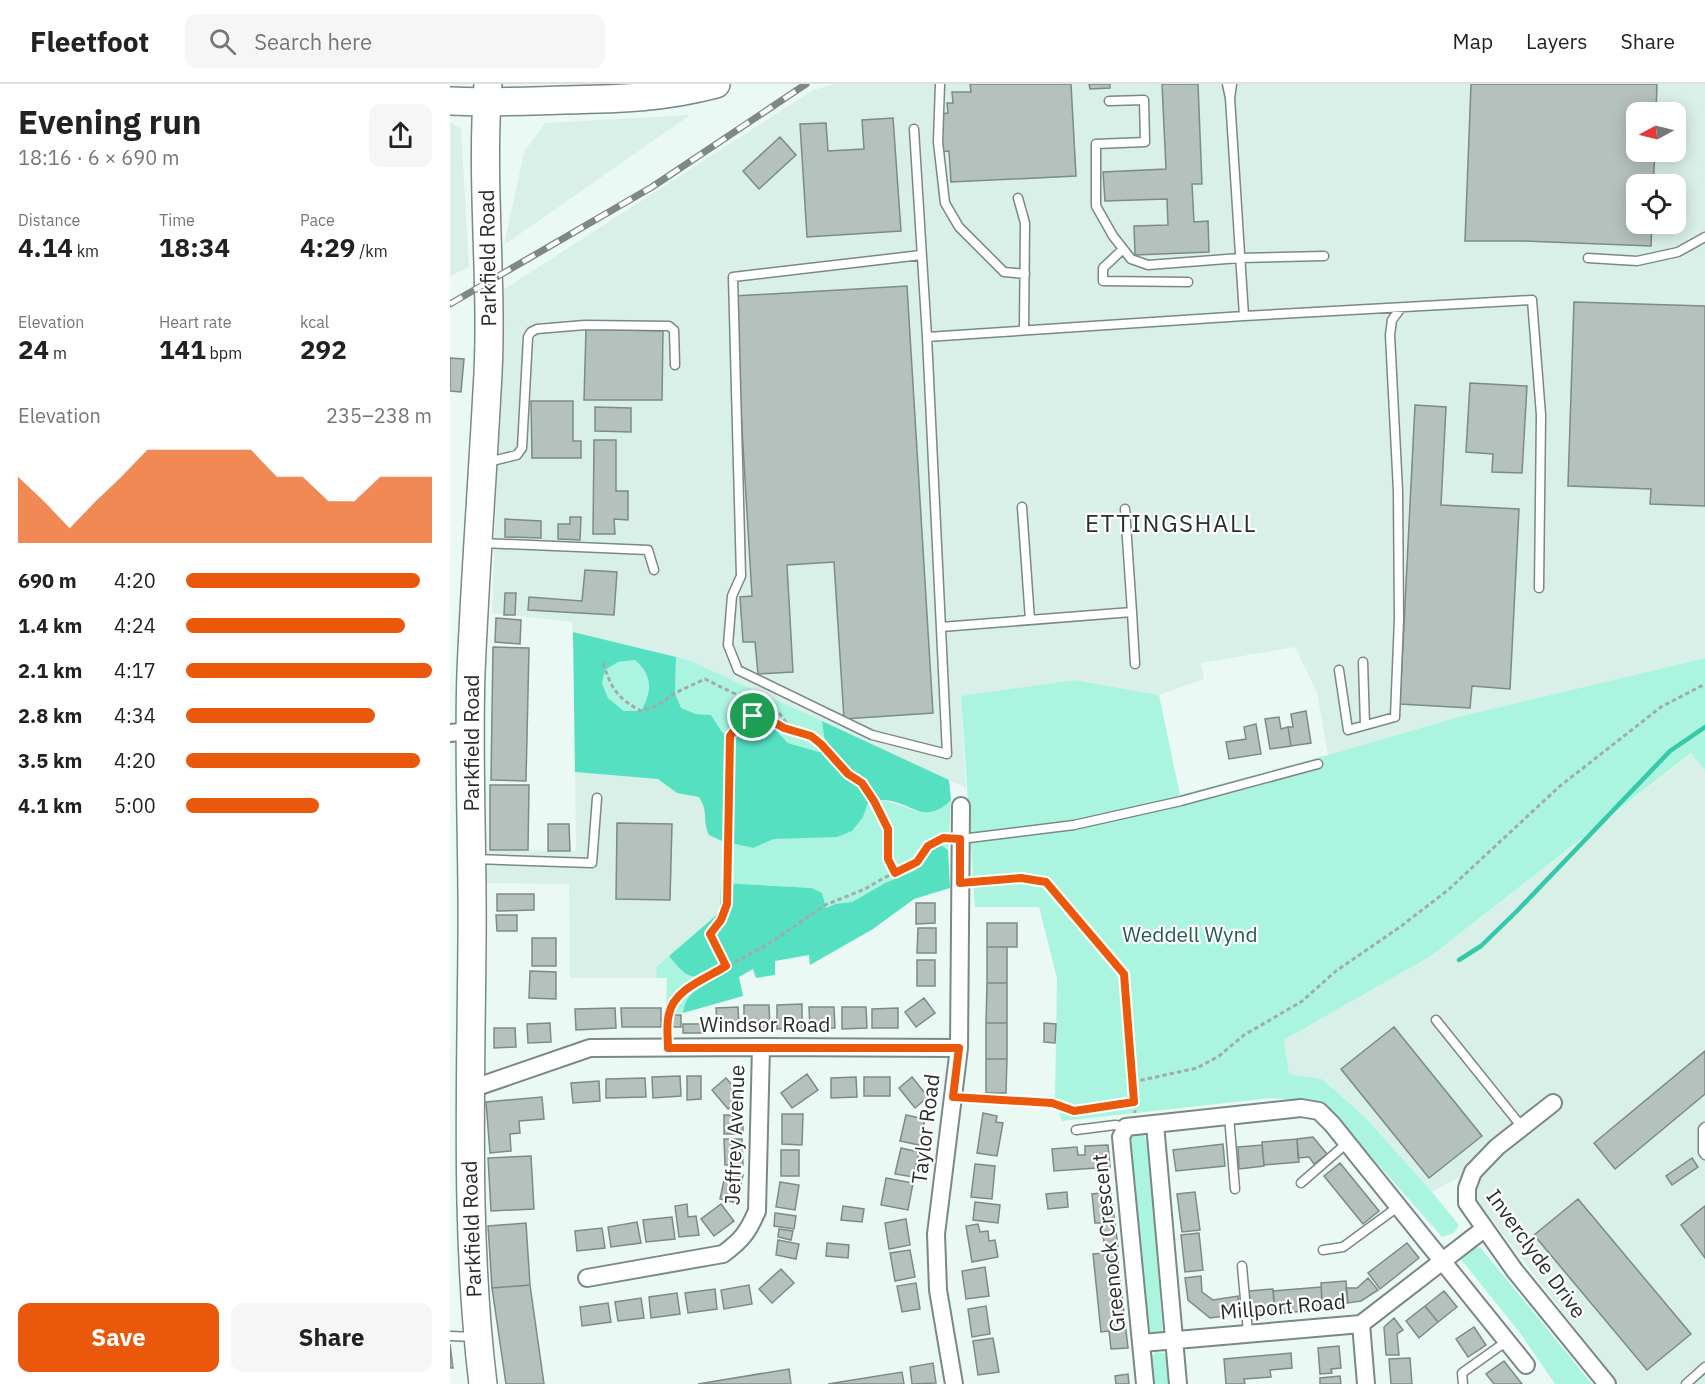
<!DOCTYPE html>
<html lang="en">
<head>
<meta charset="utf-8">
<style>
  :root { --surface:#fff; --page:#f6f6f6; --text:#222; --muted:#767676; --line:#e0e0e0; --accent:#ea580c }
  body { margin:0; font-family:"IBM Plex Sans",sans-serif; background:var(--page); color:var(--text); height:100vh; display:flex; flex-direction:column; font-size:22px; white-space:nowrap }
  * { box-sizing:border-box; margin:0 }
  p { font-size:20px; color:var(--muted) }
  .icon { flex:none; width:33px; height:33px; fill:none; stroke:currentColor; stroke-width:2; stroke-linecap:round; stroke-linejoin:round }
  .map { position:relative; flex:1; overflow:hidden }
  .details { display:flex; flex-direction:column; background:var(--surface); width:450px }
  .details>* { flex:none }
  .needle { width:39px; rotate:263deg }
  .buttons { position:absolute; left:1176px; top:18px; display:grid; gap:12px }
  .buttons a { display:grid; place-items:center; width:60px; height:60px; border-radius:12px; background:var(--surface); box-shadow:0 3px 15px #0003; font-size:30px }
  .pin { position:absolute; display:grid; place-items:center; width:51px; height:51px; color:#fff; margin:-26px; border:3px solid #fff; border-radius:50%; box-shadow:0 2px 6px #0007 }
  .round { display:grid; place-items:center; flex:none; width:63px; height:63px; border-radius:12px; background:var(--page) }
  .overview { display:flex; align-items:center; justify-content:space-between; height:102px; padding:0 18px }
  h1 { font-size:33px; font-weight:800; line-height:45px }
  .metrics { display:grid; grid-template-columns:repeat(3,1fr); gap:9px; height:102px; padding:6px 18px }
  .metrics div { display:grid; align-content:center }
  .metrics b { font-size:26px; font-weight:800 }
  .metrics small { font-size:16px; font-weight:400 }
  .metrics p { font-size:16px }
  .chart { height:168px; padding:12px 18px }
  .chart p { display:flex; justify-content:space-between }
  .chart svg { width:100%; height:108px; margin-top:6px; fill:var(--accent); opacity:.7 }
  .primary-button { display:flex; gap:12px; margin-top:auto; padding:12px 18px }
  .primary-button a { flex:1; height:69px; border-radius:12px; background:var(--accent); color:#fff; font-size:24px; font-weight:800; line-height:69px; text-align:center }
  .primary-button a+a { background:var(--page); color:var(--text) }
  ul { padding:0 18px; list-style:none; font-size:20px }
  li { display:grid; grid-template-columns:96px 72px 1fr; align-items:center; height:45px }
  li i { height:15px; border-radius:8px; background:var(--accent) }
  header { display:flex; align-items:center; gap:36px; box-sizing:border-box; height:84px; padding:0 30px; background:var(--surface); border-bottom:2px solid var(--line) }
  header strong { font-size:28px }
  nav { display:flex; gap:33px; margin-inline-start:auto; font-size:21px }
  .search { width:420px; height:54px; background:var(--page); display:flex; align-items:center; gap:15px; box-sizing:border-box; padding:0 21px; border-radius:12px; color:var(--muted); font-size:22px }
  main { display:flex; flex:1; min-height:0 }
  .map>svg:first-child { display:block }
</style>
</head>
<body>
<header>
<strong>Fleetfoot</strong>
<div class="search"><svg class="icon" aria-label="search" viewBox="0 0 24 24"><circle cx="10" cy="10" r="6"/><path d="M15 15l6 6"/></svg>Search here</div>
<nav><a>Map</a><a>Layers</a><a>Share</a></nav>
</header>
<main>
<section class="details">
<div class="overview"><div><h1>Evening run</h1><p>18:16 · 6 × 690 m</p></div><a class="round"><svg class="icon" aria-label="share" viewBox="0 0 24 24"><path d="M12 15V3M7 8l5-5 5 5M5 13v7h14v-7"/></svg></a></div>
<div class="metrics">
<div><p>Distance</p><b>4.14<small> km</small></b></div>
<div><p>Time</p><b>18:34</b></div>
<div><p>Pace</p><b>4:29<small> /km</small></b></div>
</div>
<div class="metrics">
<div><p>Elevation</p><b>24<small> m</small></b></div>
<div><p>Heart rate</p><b>141<small> bpm</small></b></div>
<div><p>kcal</p><b>292</b></div>
</div>
<div class="chart"><p><span>Elevation</span>235–238 m</p>
<svg viewBox="0 0 160 44" preserveAspectRatio="none"><path d="M0 44V17L10 27L20 38L30 27L40 17L50 6L60 6L70 6L80 6L90 6L100 17L110 17L120 27L130 27L140 17L150 17L160 17V44z"/></svg>
</div>
<ul>
<li><b>690 m</b>4:20<i style="width:95%"></i></li>
<li><b>1.4 km</b>4:24<i style="width:89%"></i></li>
<li><b>2.1 km</b>4:17<i style="width:100%"></i></li>
<li><b>2.8 km</b>4:34<i style="width:77%"></i></li>
<li><b>3.5 km</b>4:20<i style="width:95%"></i></li>
<li><b>4.1 km</b>5:00<i style="width:54%"></i></li>
</ul>
<div class="primary-button"><a>Save</a><a>Share</a></div>
</section>
<div class="map">
<svg width="1255" height="1300" viewBox="0 0 1255 1300">
  <rect width="100%" height="100%" fill="#ebf9f5"/>
  <path fill="#d9f0e9" fill-rule="evenodd" d="M386 0H1255V574L1008 633 878 671 867 609 845 563 751 579 754 595 709 611 625 596 511 613 516 704 241 577 123 548 122 538 42 529 53 206 363 6ZM1186 28H1226V68H1186ZM1186 100H1226V140H1186Z
    M240 31 54 161 74 68 95 39Z
    M0 38 11 44 19 183 0 192Z
    M1242 669 1255 686V1300H1168L1009 1093 982 1108 916 1034 872 995 839 990 834 956 981 872Z
    M125 688 273 700 270 828 206 883 207 894H120L119 800 35 799 36 766 126 767Z"/>
  <path fill="#abf5e0" d="M226 573 241 577 372 637 374 653 379 663 369 668 338 659 321 641 285 655 272 648 261 631 246 630 231 624 225 609Z
    M1255 574V686L1241 669 981 872 834 956 839 990 872 995 916 1034 982 1108 1009 1141 1004 1149 992 1153 876 1021 863 1018 822 1014 612 1037 605 1016 607 894 589 823H525L511 612 625 596 709 611 730 711 878 671 1008 633Z
    M185 576C203 592 202 607 191 627H174L158 614 152 599 155 586 168 578Z
    M432 716C459 722 476 739 501 716L498 766 488 759 477 770 466 786 435 799 402 818 385 820 375 824 372 809 362 804 271 799 272 757 303 764 324 755 354 753 413 733 418 719Z
    M219 872C233 889 246 894 268 892 252 905 237 906 233 929L216 930 217 894H207L206 883Z
    M687 1048 694 1050 698 1060 713 1251 699 1252 680 1052Z
    M1030 1163 1142 1300H1105L1070 1249 1010 1174 1021 1165Z
    M706 1268 714 1269 717 1275 719 1300H704L701 1273Z"/>
  <path fill="#55e0c1" fill-rule="evenodd" d="M123 548 226 573 225 609 231 624 246 630 261 631 272 648 284 655 301 639 321 641 338 659 369 668 379 663 374 653 372 637 499 696 501 716C473 743 462 717 433 716 428 716 423 718 418 719L413 733 402 747 387 753 324 755 303 764 272 757 259 751C252 735 259 729 249 713L227 709 208 695 125 688ZM185 576C203 592 202 607 191 627H174L158 614 152 599 155 586 168 578Z
    M488 759 498 766 500 804 464 815 423 845 360 881 359 871 325 877V891L306 894 303 885 289 893 293 912 233 929C237 904 251 907 267 892 238 893 239 896 219 872L270 828 271 799 362 804 372 809 376 824 385 820 402 818 435 799 466 786 477 770Z"/>
  <g fill="none" stroke-linecap="round" stroke-linejoin="round">
    <path stroke="#35c8a9" stroke-width="4.5" d="M1009 876 1031 862 1067 827 1220 667 1255 643"/>
  </g>
  <path fill="#b4c1bd" stroke="#7d8a86" stroke-width="1.5" d="M520 0H621L626 92 501 98 499 67 492 68 491 30 498 29 497 19H503L502 8H521Z
    M639 0H660V4L640 5Z
    M712 0H748L752 100H742L744 138 758 137 759 168 685 171 684 142 718 141 717 115 655 117 653 88 716 85Z
    M1021 0H1207L1206 28H1186V68H1205L1203 100H1186V140H1202L1201 162 1074 157H1015Z
    M443 34 451 147 357 153 350 40 376 39 378 67 414 65 412 36Z
    M330 53 346 71 309 105 293 87Z
    M457 202 483 629 394 635 384 478 337 481 343 588 308 590 305 558H293L290 513 302 512 284 212Z
    M1124 218 1255 222V422L1200 420 1201 405 1118 402Z
    M136 245 213 247 212 316H134Z
    M0 274 14 275 11 308 0 307Z
    M1020 299 1077 302 1072 389 1042 388 1043 370 1016 368Z
    M81 317H123V357H131V374H82Z
    M965 321 996 323 991 421 1069 425 1060 605 1022 602 1020 624 950 620Z
    M145 323 181 324V348L145 347Z
    M144 356H166V407H178V436L164 435 165 450H143Z
    M120 433H131L130 456 108 455V440H120Z
    M55 435 91 437V454L55 453Z
    M135 486 167 488 164 531 78 526 79 513 132 517Z
    M55 509H66L65 531H54Z
    M46 534 71 536 70 560 45 558Z
    M43 563 79 564 76 697 41 696Z
    M856 627 861 659 841 662 838 643H843L841 630Z
    M829 633 831 645 838 643 841 662 820 665 815 635Z
    M806 640 811 670 779 675 776 658 796 655 794 643Z
    M40 701H79L78 766H40Z
    M167 739 222 740 220 816 166 815Z
    M98 740H119L120 767H98Z
    M47 810H84V826L47 827Z
    M466 819H485V839L466 840Z
    M46 831H67V847H47Z
    M537 839H567V863H537Z
    M468 844H486V869H467Z
    M82 854H106V882H82Z
    M537 863H557V899H537Z
    M467 876H485V902H467Z
    M80 887 106 888V915L79 914Z
    M537 899H557V939H536Z
    M474 914 485 929 466 943 455 928Z
    M352 920V944L327 945V921Z
    M294 921H319L320 944H294Z
    M288 923 289 944H273V942H267L266 924Z
    M359 923H384L385 944H360Z
    M392 923H416L417 944 392 945Z
    M165 924 166 944 126 946 125 925Z
    M171 924H211V943H172Z
    M448 924V944H422V925Z
    M222 931H231V943H222Z
    M100 939 101 958 78 959 77 940Z
    M536 939H557V975H536Z
    M594 939 606 940 605 959 594 958Z
    M233 940H256V949H233Z
    M944 943 1032 1052 979 1094 891 985Z
    M44 944H65L66 963 44 964Z
    M1255 967V1010L1165 1085 1144 1059Z
    M536 975H557L556 1009H536Z
    M357 990 368 1006 342 1024 331 1009Z
    M230 992 231 1012 203 1014 202 993Z
    M237 992H251V1015L237 1016Z
    M406 993 407 1013 381 1014V994Z
    M414 993H440V1012H414Z
    M462 993 478 1013 465 1024 449 1004Z
    M195 994 196 1013 156 1014V995Z
    M276 994 292 1013 278 1025 262 1006Z
    M149 997 150 1017 123 1019 121 999Z
    M92 1013 94 1035 69 1037 70 1049 60 1050 61 1067 40 1069 36 1018Z
    M533 1029 547 1032 546 1038 553 1039 547 1072 527 1069Z
    M332 1030H353L352 1061 332 1060Z
    M274 1031H293V1050H274Z
    M456 1031 475 1035 469 1061 450 1057Z
    M863 1053 877 1070 864 1080 859 1073 848 1074 847 1055Z
    M274 1055H292L293 1081H275Z
    M847 1055 849 1078 814 1081 812 1058Z
    M773 1060 775 1082 726 1087 723 1066Z
    M658 1061 660 1083 604 1087 602 1065 627 1063 628 1071H635V1062Z
    M812 1061 814 1082 789 1085 788 1063Z
    M451 1064 469 1068 463 1093 445 1090Z
    M331 1066H349V1092H331Z
    M81 1072 84 1125 41 1127 38 1074Z
    M1242 1074 1248 1083 1222 1101 1216 1092Z
    M890 1079 929 1127 913 1140 874 1092Z
    M525 1080 545 1082 542 1115 521 1113Z
    M276 1087 293 1091 287 1119 270 1115Z
    M436 1094 463 1099 458 1126 431 1121Z
    M330 1098 349 1101 345 1126 326 1123Z
    M617 1108 618 1123 598 1125 596 1110Z
    M661 1108 668 1163 655 1165 651 1139H645L642 1110Z
    M745 1108 750 1146 732 1148 727 1110Z
    M1128 1115 1241 1250 1197 1286 1084 1151Z
    M525 1118 550 1121 548 1139 523 1136Z
    M237 1120 238 1133 246 1132 249 1151 229 1153 225 1122Z
    M271 1120 284 1137 264 1152 251 1135Z
    M393 1122 414 1125 412 1138 391 1136Z
    M1255 1122V1174L1231 1141Z
    M325 1129 346 1132 344 1145 324 1142Z
    M222 1133 225 1155 196 1158 193 1136Z
    M456 1135 460 1161 439 1165 435 1139Z
    M187 1138 191 1159 161 1163 158 1143Z
    M76 1139 80 1201 42 1204 38 1142Z
    M528 1140 530 1148 538 1147 539 1157 545 1156 548 1173 522 1178 516 1142Z
    M152 1144 155 1164 127 1167 125 1147Z
    M329 1145 343 1147 341 1156 328 1153Z
    M749 1149 753 1186 735 1188 731 1151Z
    M328 1156 349 1160 346 1175 326 1171Z
    M377 1159 399 1161 398 1174 376 1172Z
    M957 1159 969 1174 930 1205 918 1189Z
    M460 1166 465 1193 445 1197 440 1169Z
    M667 1168 678 1264 661 1265 659 1247 651 1248 643 1170Z
    M535 1183 539 1212 516 1215 512 1187Z
    M331 1185 344 1199 322 1219 309 1205Z
    M751 1192 752 1208 763 1216 788 1212 790 1230 760 1234 738 1216 735 1194Z
    M918 1194 928 1206 911 1217 898 1219 896 1204H907Z
    M896 1197 898 1219 872 1221 871 1199Z
    M466 1199 470 1225 452 1228 447 1202Z
    M80 1201 94 1300H56L42 1204Z
    M299 1201 302 1220 274 1225 271 1206Z
    M871 1203 873 1225 825 1230 823 1207Z
    M265 1205 267 1225 238 1229 235 1209Z
    M823 1205 825 1227 801 1229 799 1207Z
    M994 1207 1007 1223 988 1238 975 1222Z
    M227 1209 230 1230 201 1234 199 1213Z
    M191 1214 194 1234 168 1237 165 1218Z
    M158 1219 161 1238 132 1242 130 1223Z
    M536 1222 540 1250 522 1253 518 1225Z
    M975 1222 988 1238 969 1254 956 1237Z
    M944 1234 953 1246 947 1250 949 1271H936L934 1243Z
    M1024 1243 1036 1261 1018 1273 1006 1255Z
    M543 1254 549 1288 528 1291 523 1257Z
    M0 1260 3 1284H0Z
    M889 1262 891 1284 881 1285 882 1289 870 1290 868 1264Z
    M841 1269 842 1284 820 1286 821 1293 794 1295 795 1300H776L774 1275Z
    M960 1274 962 1300H941L939 1275Z
    M1054 1277 1072 1300H1044L1036 1290Z
    M483 1279 486 1299 462 1300 460 1283Z
    M339 1285 341 1300H248Z
    M452 1288 454 1300H378Z
    M678 1290 679 1300H666L665 1292Z
    M890 1292 891 1300H870V1294Z"/>
  <g fill="none" stroke-linecap="round" stroke-linejoin="round">
    <g stroke="#7b8884" stroke-width="11">
      <path id="lane" d="M490 0 488 58 495 119 509 143 554 188 575 190
        M777 0 780 14 782 0
        M659 17 694 16 695 58 646 60V122L663 152 681 175 698 181 790 174 874 172
        M464 45 477 253 794 232 780 14
        M568 114 575 139 574 246
        M673 165 653 184V197L738 198
        M471 171 283 193 291 492 282 512 278 561 288 586 422 651 497 670 477 253
        M1138 174 1187 177 1228 168 1255 153
        M794 232 1082 216 1091 331 1089 504
        M38 378 67 371 72 364 78 253 81 248 87 245 135 241 219 242 224 246 225 281
        M572 423 580 536
        M32 459 198 466 204 486
        M682 528 685 580
        M491 543 682 528 675 425
        M913 578 915 641
        M889 586 898 646 945 633 949 535 948 407 940 251 942 236 951 224
        M511 755 624 741 731 717 868 680
        M25 775 142 779 147 714
        M986 936 1072 1043
        M779 1032 785 1105
        M1255 1043 1253 1045V1068L1255 1071
        M626 1046 665 1041 676 1043
        M851 1099 897 1059
        M873 1166 893 1163 949 1122
        M792 1182 798 1248
        M0 1252 24 1253
        M1013 1300 1012 1289 1057 1257
        M1236 1300 1255 1283"/>
    </g>
    <g stroke="#7b8884" stroke-width="20">
      <path id="street" d="M0 649 20 647
        M21 1005 140 964 311 963 509 964
        M1103 1019 1047 1063 1023 1088 1017 1104V1119L1065 1187 1157 1300
        M705 1040 728 1300
        M137 1194 273 1170C292 1156 298 1148 307 1127L311 963
        M911 1240 916 1300
        M692 1259 911 1240 1034 1145
        M504 1300 488 1206 486 1150 509 964 511 722
        M695 1300 671 1053 676 1043 851 1024 869 1027 882 1040 1076 1281"/>
    </g>
    <g stroke="#7b8884" stroke-width="30">
      <path id="primary" d="M0 17C38 19 77 17 115 16 169 15 213 14 266 0
        M33 1300C15 1152 21 1004 22 856 23 767 18 677 21 588 25 494 32 401 37 307 44 205 30 102 38 0"/>
    </g>
    <path stroke="#a1aca9" stroke-width="3" stroke-dasharray="4.5 3" stroke-linecap="butt" d="M153 579C162 605 166 613 191 627L208 621 225 609 255 595 283 609 307 615 330 630 341 645
      M524 798 571 794 596 798 674 890 685 1029
      M277 882 260 850 271 836 277 820 280 652 291 638 303 632 317 634 334 644 361 652 371 660 398 690 412 698 424 717 439 745 438 775 445 789
      M218 948 219 930 225 915 242 902 320 859 375 821 415 805 432 795 467 778 479 762 497 754
      M683 998 747 984 769 972 794 951 851 918 886 887 950 843 998 806 1110 702 1211 623 1255 600
      M517 1014 602 1019 624 1027 684 1018"/>
    <use href="#lane" stroke="#fff" stroke-width="8"/>
    <use href="#street" stroke="#fff" stroke-width="16"/>
    <use href="#primary" stroke="#fff" stroke-width="27"/>
    <g stroke="#7f8886" stroke-width="7">
      <path id="rail" d="M0 220 202 103 356 0"/>
    </g>
    <use href="#rail" stroke="#fff" stroke-width="4.5" stroke-dasharray="14" stroke-linecap="butt"/>
  </g>
  <g fill="none" stroke-linecap="round" stroke-linejoin="round">
    <g stroke="#fff" stroke-width="12">
      <path id="route" d="M303 632 317 634 334 644 361 652 371 660 398 690 412 699 424 717 438 745V775L445 789 467 778 478 762 493 754 510 755V799L571 794 596 798 674 890 684 1018 624 1027 602 1019 503 1013 509 964H218C218 953 216 940 219 930 224 905 257 894 276 882L260 850 271 836 277 820 280 652 291 638Z"/>
    </g>
    <use href="#route" stroke="#ea580c" stroke-width="8"/>
  </g>
  <g text-anchor="middle" stroke-width="4.5" stroke-linejoin="round" paint-order="stroke">
    <g font-size="21" fill="#292e2d" stroke="#fff">
      <text transform="translate(38 174) rotate(-91)" y="7">Parkfield Road</text>
      <text transform="translate(22 659) rotate(-90)" y="7">Parkfield Road</text>
      <text x="315" y="948">Windsor Road</text>
      <text transform="translate(476 1045) rotate(-83)" y="7">Taylor Road</text>
      <text transform="translate(285 1051) rotate(-88)" y="7">Jeffrey Avenue</text>
      <text transform="translate(22 1145) rotate(-92)" y="7">Parkfield Road</text>
      <text transform="translate(659 1159) rotate(-96)" y="7">Greenock Crescent</text>
      <text transform="translate(1086 1170) rotate(54)" y="7">Inverclyde Drive</text>
      <text transform="translate(833 1223) rotate(-5)" y="7">Millport Road</text>
    </g>
    <g font-size="21" fill="#235b4e" stroke="#fff">
      <text x="740" y="858">Weddell Wynd</text>
    </g>
    <g font-size="24" letter-spacing="1.5" fill="#292e2d" stroke="#fff">
      <text x="721" y="448">ETTINGSHALL</text>
    </g>
  </g>
</svg>
<div class="buttons">
<a><svg class="needle" viewBox="-14 -14 28 28"><path d="M0-13l5 13h-10z" fill="#e53935"/><path d="M0 13l5-13h-10z" fill="#767676"/></svg></a>
<a><svg class="icon" aria-label="locate" viewBox="0 0 24 24"><circle cx="12" cy="12" r="6"/><path d="M12 2v4M12 18v4M2 12h4M18 12h4"/></svg></a>
</div>
<div class="pin" style="left:303px;top:632px;background:#1e9e55"><svg class="icon" aria-label="arrive" viewBox="0 0 24 24"><path d="M6 21V4h12l-3 4 3 4H6"/></svg></div>
</div>
</main>
</body>
</html>
